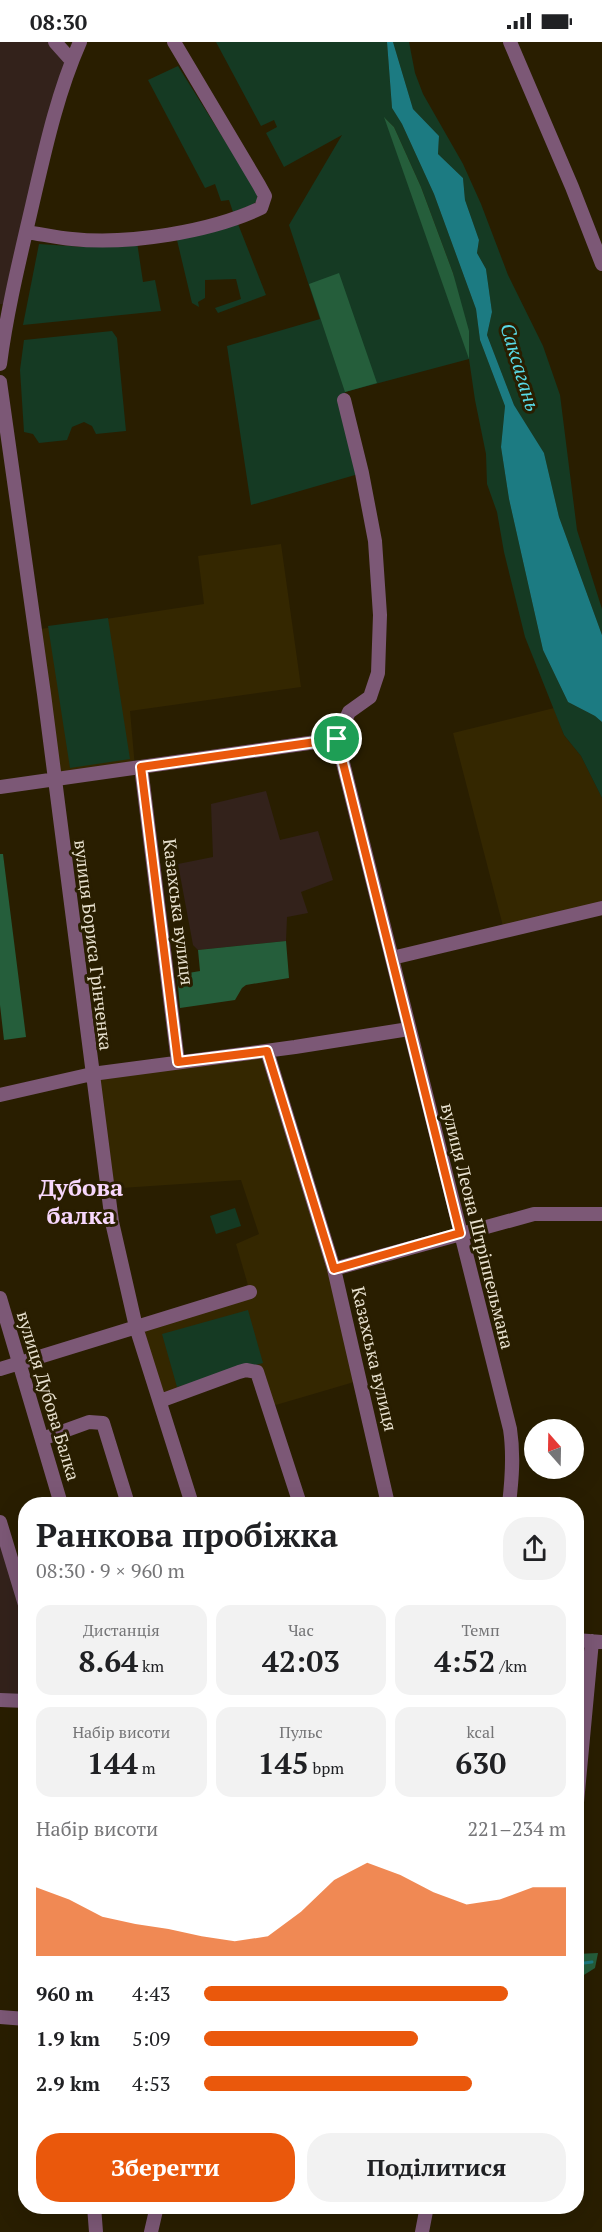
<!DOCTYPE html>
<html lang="uk">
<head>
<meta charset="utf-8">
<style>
  :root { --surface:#fff; --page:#f2f2f2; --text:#202124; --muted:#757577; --accent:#ea580c }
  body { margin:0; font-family:"PT Serif",serif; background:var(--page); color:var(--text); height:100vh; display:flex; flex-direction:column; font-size:22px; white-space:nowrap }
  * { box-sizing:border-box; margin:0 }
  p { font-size:20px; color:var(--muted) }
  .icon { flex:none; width:33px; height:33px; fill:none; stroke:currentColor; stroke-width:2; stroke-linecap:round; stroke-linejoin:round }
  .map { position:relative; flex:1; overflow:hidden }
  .drawer { position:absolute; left:18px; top:1455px; width:566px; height:717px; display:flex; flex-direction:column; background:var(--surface); border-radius:24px; box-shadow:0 6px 24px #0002 }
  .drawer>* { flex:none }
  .needle { width:39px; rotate:340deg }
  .buttons { position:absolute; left:524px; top:1377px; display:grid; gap:12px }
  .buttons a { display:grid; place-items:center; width:60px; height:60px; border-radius:50%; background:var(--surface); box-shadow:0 6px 24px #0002; font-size:30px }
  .pin { position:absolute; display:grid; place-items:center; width:51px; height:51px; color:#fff; margin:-26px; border:3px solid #fff; border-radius:50%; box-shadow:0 2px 6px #0007 }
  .round { display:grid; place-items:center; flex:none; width:63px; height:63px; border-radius:24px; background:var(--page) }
  .head { display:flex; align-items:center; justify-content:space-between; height:102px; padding:0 18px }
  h1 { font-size:33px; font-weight:700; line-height:45px }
  .stats { display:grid; grid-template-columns:repeat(3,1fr); gap:9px; height:102px; padding:6px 18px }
  .stats div { display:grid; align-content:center; border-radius:15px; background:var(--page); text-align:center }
  .stats b { font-size:30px; font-weight:700 }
  .stats small { font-size:16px; font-weight:400 }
  .stats p { font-size:16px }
  .chart { height:168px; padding:12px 18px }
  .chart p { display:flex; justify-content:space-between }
  .chart svg { width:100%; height:108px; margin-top:6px; fill:var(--accent); opacity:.7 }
  .action { display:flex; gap:12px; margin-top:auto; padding:12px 18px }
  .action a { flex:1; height:69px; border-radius:24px; background:var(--accent); color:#fff; font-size:24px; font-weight:700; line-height:69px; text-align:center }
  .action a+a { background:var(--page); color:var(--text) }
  ul { padding:0 18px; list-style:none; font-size:20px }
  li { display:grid; grid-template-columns:96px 72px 1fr; align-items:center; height:45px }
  li i { height:15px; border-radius:8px; background:var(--accent) }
  .status { display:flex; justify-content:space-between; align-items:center; height:42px; padding:0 30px; background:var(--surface); direction:ltr }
  .status svg { height:16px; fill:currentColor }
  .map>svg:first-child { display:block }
</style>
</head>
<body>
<div class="status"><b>08:30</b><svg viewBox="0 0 49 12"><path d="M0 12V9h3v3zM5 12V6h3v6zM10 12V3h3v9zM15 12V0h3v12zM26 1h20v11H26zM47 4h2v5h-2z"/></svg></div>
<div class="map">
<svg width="602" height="2190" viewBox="0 0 602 2190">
  <rect width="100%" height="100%" fill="#291e00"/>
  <path fill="#33221b" d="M0 0H55L72 19 10 263 0 262Z
    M266 749 280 798 318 789 333 838 301 850 308 871 287 875 286 899 198 908 193 903 178 822 213 815 211 762Z
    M0 1480 25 1566 26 1659 0 1658Z"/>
  <path fill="#342700" d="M281 502 301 645 130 669 135 725 53 738 34 588 204 562 198 514Z
    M554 666 564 693 581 714 602 756V866L504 888 453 691Z
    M267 1009 361 1338 269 1365 257 1330 160 1359 136 1285 250 1250 236 1202 259 1192 241 1138 106 1147 92 1032Z"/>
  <path fill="#153a23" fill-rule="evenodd" d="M216 0H387L392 66 402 82 434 152 476 267 480 298 505 364 501 405 509 457 543 608 568 660 595 674 602 680V756L581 714 564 693 525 595 504 510 497 470 487 442 486 412 475 358 469 317 345 350 362 431 251 463 227 304 320 277 289 183 342 93 284 125 266 91 277 85 274 78 261 84ZM385 76 394 85 421 145 453 231 469 315Z
    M393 0H409L415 31 423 52 463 122 481 162 508 233 543 304 560 353 577 488 602 567V593L559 475 544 411 514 363 487 293 492 270 486 227 477 211 479 198 465 158 463 136 438 112 439 94 413 67Z
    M178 24 257 150V159L252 163 233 170 229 158 221 159 215 142 205 146 148 38Z
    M238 182 266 253 218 271 215 266 241 257 236 237 205 238V256L198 260 199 265 192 261 177 198Z
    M137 200 143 240 155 238 161 269 23 283 39 202 84 205Z
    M112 289 117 296 126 389 96 392 92 384 84 380 72 385 67 398 39 401 33 392 24 390 20 328 24 298Z
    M108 576 130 717 70 726 48 584Z
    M235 1166 241 1184 216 1192 210 1174Z
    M248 1268 263 1321 177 1345 162 1292Z"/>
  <path fill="#255e3b" d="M384 75 394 85 421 145 453 231 469 289V317Z
    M339 231 377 341 345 350 309 242Z
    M0 812H3L26 995 4 998 0 963Z
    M286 899 289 936 246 943 242 946 235 958 180 966 177 933 200 929 198 908Z
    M598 1911 595 1926 576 1938V1912Z"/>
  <path fill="#1c7b82" d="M387 0H393L413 67 439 94 438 112 463 136 465 158 479 198 477 211 486 227 492 270 487 293 514 363 544 411 559 475 602 593V680L595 674 568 660 543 608 509 457 501 405 505 364 480 298 476 267 434 152 402 82 392 66Z"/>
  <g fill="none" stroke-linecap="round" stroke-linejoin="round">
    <path stroke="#1c7b82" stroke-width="3" d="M576 1922 592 1920"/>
    <path stroke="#7c5876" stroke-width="14" d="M55 0 72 19
      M510 0 572 145 602 222
      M26 190C41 192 57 196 72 197 128 203 210 190 261 166L265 154 259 143 174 0
      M0 322C7 268 20 216 32 164 45 108 57 52 80 0
      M0 340 44 652 112 1180 136 1285 192 1462
      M344 358 362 431 375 499 380 573 378 631 370 655 349 670 337 697 510 1387C514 1413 512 1437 509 1462
      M141 725 178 1020
      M0 745 337 697
      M392 916 602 866
      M267 1009 334 1227 388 1462
      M0 1053 92 1032 295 1005 409 987
      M334 1227 534 1172H602
      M0 1256 61 1462
      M0 1327 250 1250
      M160 1359 239 1330 246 1328 257 1330 300 1462
      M42 1397 89 1380 103 1381 128 1462
      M0 1480 26 1566
      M576 1598 602 1600
      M0 1658 26 1659
      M576 1771 592 1599
      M0 1975 26 1977
      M94 2164 96 2190
      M151 2190 157 2164
      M422 2190 427 2164"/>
  </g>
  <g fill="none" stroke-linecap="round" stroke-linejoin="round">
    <g stroke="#fff" stroke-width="12">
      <path id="route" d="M337 697 460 1191 334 1227 267 1009 178 1020 141 725Z"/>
    </g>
    <use href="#route" stroke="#ea580c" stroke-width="8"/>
  </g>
  <g text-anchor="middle" stroke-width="6" stroke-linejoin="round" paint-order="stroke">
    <g font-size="18" fill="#e8e1cf" stroke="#291e00">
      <text transform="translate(178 870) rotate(83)" y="6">Казахська вулиця</text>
      <text transform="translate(93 903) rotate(83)" y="6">вулиця Бориса Грінченка</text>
      <text transform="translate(477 1184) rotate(76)" y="6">вулиця Леона Штріппельмана</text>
      <text transform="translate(374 1317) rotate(77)" y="6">Казахська вулиця</text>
      <text transform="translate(48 1354) rotate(73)" y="6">вулиця Дубова Балка</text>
    </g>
    <g font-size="20" font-style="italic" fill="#59dae6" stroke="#291e00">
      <text transform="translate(520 325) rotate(73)" y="7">Саксагань</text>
    </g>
    <g font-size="24" font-weight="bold" fill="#f7d7fc" stroke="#291e00">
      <text x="81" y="1154">Дубова<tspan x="81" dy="28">балка</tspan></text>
    </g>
  </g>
</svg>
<div class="buttons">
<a><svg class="needle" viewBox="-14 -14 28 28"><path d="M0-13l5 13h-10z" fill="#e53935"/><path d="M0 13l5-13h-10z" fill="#757577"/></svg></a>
</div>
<div class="pin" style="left:337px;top:697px;background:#1e9e55"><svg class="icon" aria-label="arrive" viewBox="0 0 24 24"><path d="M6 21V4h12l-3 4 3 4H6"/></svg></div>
<section class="drawer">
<div class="head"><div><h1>Ранкова пробіжка</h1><p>08:30 · 9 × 960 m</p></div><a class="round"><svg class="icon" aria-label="share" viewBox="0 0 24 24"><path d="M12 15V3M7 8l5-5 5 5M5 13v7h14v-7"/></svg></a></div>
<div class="stats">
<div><p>Дистанція</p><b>8.64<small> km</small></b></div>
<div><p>Час</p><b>42:03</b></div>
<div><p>Темп</p><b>4:52<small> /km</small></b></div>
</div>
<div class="stats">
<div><p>Набір висоти</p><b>144<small> m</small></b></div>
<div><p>Пульс</p><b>145<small> bpm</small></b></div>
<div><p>kcal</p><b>630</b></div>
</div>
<div class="chart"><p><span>Набір висоти</span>221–234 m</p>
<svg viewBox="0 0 160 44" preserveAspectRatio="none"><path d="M0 44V16L10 21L20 28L30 31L40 33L50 36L60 38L70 36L80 26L90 13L100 6L110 11L120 18L130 23L140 21L150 16L160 16V44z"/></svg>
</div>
<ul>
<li><b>960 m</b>4:43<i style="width:84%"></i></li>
<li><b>1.9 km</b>5:09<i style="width:59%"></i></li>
<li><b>2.9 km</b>4:53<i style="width:74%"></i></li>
</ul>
<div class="action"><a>Зберегти</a><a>Поділитися</a></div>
</section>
</div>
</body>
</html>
